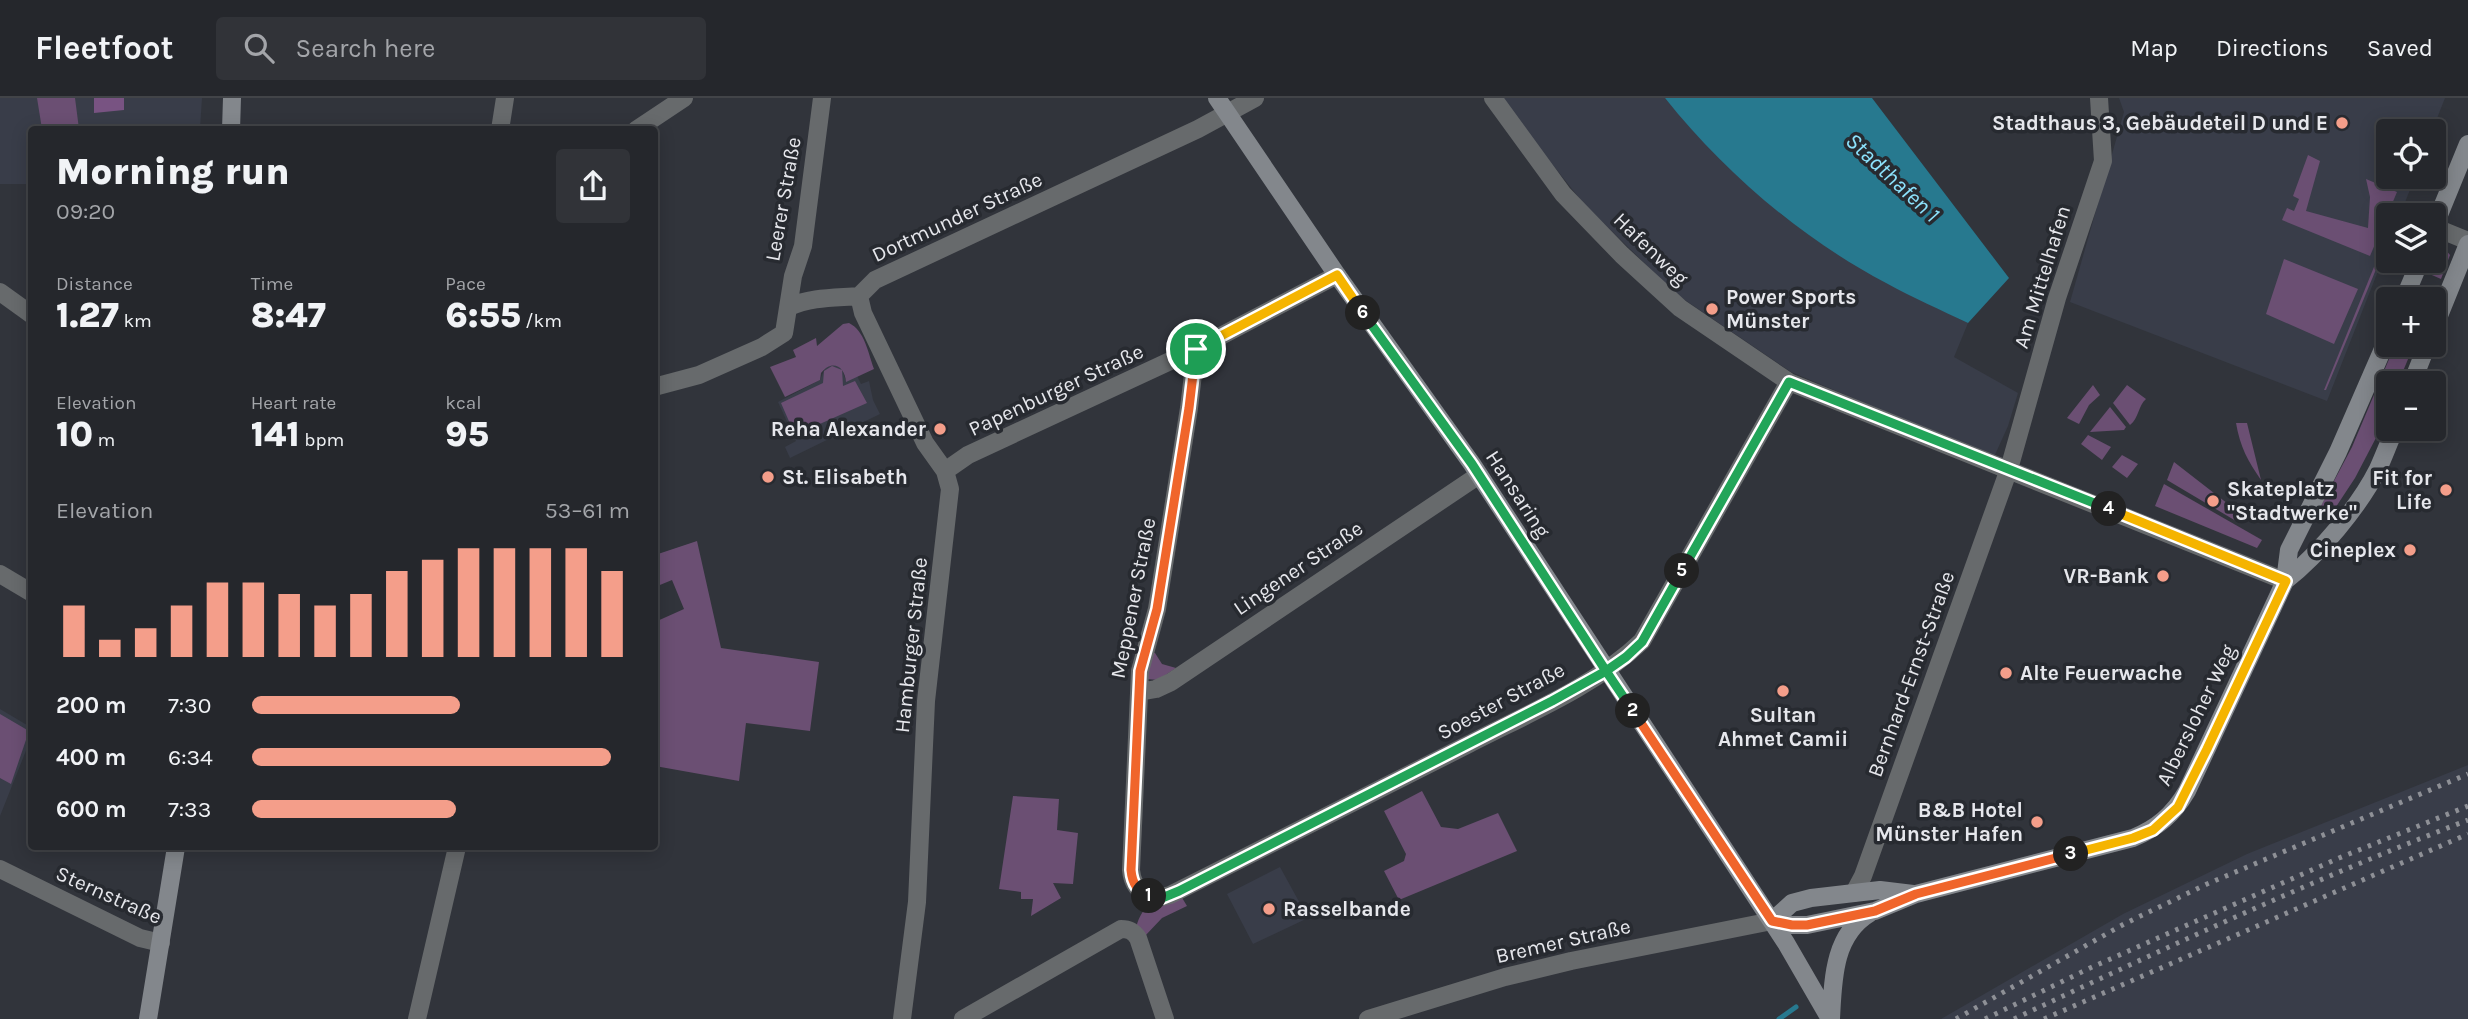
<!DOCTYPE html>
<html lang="en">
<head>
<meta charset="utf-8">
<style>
  :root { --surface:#25272c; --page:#313338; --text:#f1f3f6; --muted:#a3a5a9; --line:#424448; --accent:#f49e8a }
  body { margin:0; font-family:Karla,sans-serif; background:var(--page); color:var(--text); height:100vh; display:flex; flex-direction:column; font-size:26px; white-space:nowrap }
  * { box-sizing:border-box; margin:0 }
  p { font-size:23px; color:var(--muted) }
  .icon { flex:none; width:38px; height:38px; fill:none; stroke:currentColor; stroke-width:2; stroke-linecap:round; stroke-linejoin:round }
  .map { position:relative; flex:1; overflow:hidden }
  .details { position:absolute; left:28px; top:28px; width:630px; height:724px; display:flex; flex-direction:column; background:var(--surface); border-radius:7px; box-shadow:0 4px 18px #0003,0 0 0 2px var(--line) }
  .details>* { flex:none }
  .buttons { position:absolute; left:2376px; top:21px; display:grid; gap:14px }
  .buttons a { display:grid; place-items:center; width:70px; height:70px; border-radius:7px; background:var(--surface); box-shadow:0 4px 18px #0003,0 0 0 2px var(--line); font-size:35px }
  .pin { position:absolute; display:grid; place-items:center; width:60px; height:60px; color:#fff; margin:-30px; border:4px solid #fff; border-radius:50%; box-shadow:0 2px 7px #0007 }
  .km { position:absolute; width:35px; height:35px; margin:-18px; border-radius:50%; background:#222; color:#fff; font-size:19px; line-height:35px; text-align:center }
  .round { display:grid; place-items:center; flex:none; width:74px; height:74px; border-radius:7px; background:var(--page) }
  .head { display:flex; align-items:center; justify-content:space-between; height:119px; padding:0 28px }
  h1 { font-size:38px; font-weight:800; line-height:52px }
  .stats { display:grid; grid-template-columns:repeat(3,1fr); gap:10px; height:119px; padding:7px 28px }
  .stats div { display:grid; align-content:center }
  .stats b { font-size:35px; font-weight:800 }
  .stats small { font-size:19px; font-weight:400 }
  .stats p { font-size:19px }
  .chart { height:196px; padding:14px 28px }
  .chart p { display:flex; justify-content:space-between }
  .chart svg { width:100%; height:126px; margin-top:7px; stroke:var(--accent); stroke-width:6 }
  ul { padding:0 28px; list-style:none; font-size:23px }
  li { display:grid; grid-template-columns:112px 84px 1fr; align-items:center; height:52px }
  li i { height:18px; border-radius:9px; background:var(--accent) }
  header { display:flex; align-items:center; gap:42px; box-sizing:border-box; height:98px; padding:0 35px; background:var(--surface); border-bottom:2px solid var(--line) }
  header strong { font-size:33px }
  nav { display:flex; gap:38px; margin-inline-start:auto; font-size:24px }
  .search { width:490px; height:63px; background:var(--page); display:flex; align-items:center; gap:18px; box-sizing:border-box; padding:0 24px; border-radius:7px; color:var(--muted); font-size:26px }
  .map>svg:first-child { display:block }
</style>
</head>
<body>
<header>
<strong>Fleetfoot</strong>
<div class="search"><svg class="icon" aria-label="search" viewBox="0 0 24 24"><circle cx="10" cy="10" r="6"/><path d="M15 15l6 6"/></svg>Search here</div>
<nav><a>Map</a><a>Directions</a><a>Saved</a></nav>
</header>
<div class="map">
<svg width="2468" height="921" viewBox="0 0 2468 921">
  <rect width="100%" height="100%" fill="#31343b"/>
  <path fill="#393d49" d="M0 0H202L200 31 32 32 31 86H0Z
    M1502 0H1665L1696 36 1782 117 1821 145 1886 185 1968 225 1954 259 2018 295 2008 328 1994 359 1791 274 1676 196 1584 106 1516 21Z
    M2119 0H2445L2432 33H2389V79H2415L2400 117H2389V145L2327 303 2070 204 2124 14Z
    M835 266 842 271 846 283 857 278 861 286 869 283 873 302 880 316 790 360 785 349 796 343 778 304 820 282 825 270Z
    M0 611 32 630 31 640 0 718Z
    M2468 667V921H1941L2123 816 2247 756Z
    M1280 769 1308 820 1253 846 1227 796Z"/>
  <path fill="#6b4f73" d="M37 0H75L79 31H42Z
    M2308 57 2320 63 2306 113 2368 130 2370 99 2366 81 2397 94 2370 158 2282 122 2287 110 2294 113 2299 101 2293 98Z
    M2389 132V140L2326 292H2324Z
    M2445 151 2450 157 2441 181 2425 174 2431 163H2434V158Z
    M2284 161 2358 191 2334 246 2266 216Z
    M849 225C865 233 868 255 874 271L846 284C845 268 832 261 821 275L820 282 785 299 770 269 796 259 793 252 816 240 817 248 843 226Z
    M2395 247H2414L2398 285H2389V309L2378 336 2355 380 2326 424 2316 417 2352 349Z
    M832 268 842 272 843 288 855 283 867 305 795 337 781 305 823 285 824 273Z
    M2093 287 2100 297 2089 307 2079 326 2067 320Z
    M2127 287 2146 301C2138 308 2139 320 2130 327L2113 305Z
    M2110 309 2126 329 2124 332 2090 334Z
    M2247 325 2261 382C2248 363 2240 349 2236 325Z
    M2088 337 2111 349 2102 362 2081 346Z
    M2122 357 2138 366 2127 380 2112 369Z
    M2174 364 2241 416 2236 423 2167 382Z
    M2164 386 2262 442 2257 450 2155 408Z
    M697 443 721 550 819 564 810 633 746 625 739 683 655 668V524L684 511 672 482 655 489V457Z
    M1151 554 1155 555 1162 566 1176 570 1158 582 1147 581Z
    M0 616 29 633 11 686 0 680Z
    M1422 693 1441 729 1458 731 1498 715 1517 753 1399 802 1384 773 1404 763 1406 756 1384 713Z
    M1013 698 1059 701 1057 732 1078 735 1073 786 1053 785 1061 800 1031 818 1033 801H1021V794L999 791Z
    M1181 798 1187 808 1162 820 1145 838 1136 830C1143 803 1157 803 1181 798Z"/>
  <path fill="#785382" d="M94 0H124V12L94 15Z"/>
  <path fill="#27798f" d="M1665 0H1872L2009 180 1968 225C1941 212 1913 200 1886 185 1801 140 1725 75 1665 0Z"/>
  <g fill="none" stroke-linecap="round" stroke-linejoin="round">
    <path stroke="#27798f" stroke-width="5" d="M1779 921 1796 909"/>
    <path stroke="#676a6c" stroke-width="18" d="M1493 0 1563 96 1622 157 1680 210 1789 284 2285 483
      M500 32 505 0
      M636 32 684 0
      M2434 129 2468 143
      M0 194 32 217
      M859 198 863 215 925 345 945 373 950 391 926 603 917 804 902 921
      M789 209C811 199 835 200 859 198L875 182 1198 31 1255 0
      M1196 251 1189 310 1157 511 1140 573 1131 772C1133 793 1149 804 1170 797 1269 747 1369 697 1469 646 1527 616 1594 589 1642 543L1789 284
      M654 289 699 277 762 249 784 235 793 178 803 148 822 0
      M945 373 968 357 1196 251 1337 177
      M0 476 32 495
      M1139 594 1156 591 1171 584 1479 377
      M0 771 140 840 161 845
      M1854 795 1863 778 2009 371 2057 200 2103 63 2099 0
      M417 921 457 749
      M963 921 1121 831C1129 831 1133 833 1138 840L1165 921"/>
    <path stroke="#676a6c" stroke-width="18" d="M1368 921 1505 879 1571 863 1772 823"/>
    <path stroke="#83878c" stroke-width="18" d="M1217 0 1337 177 1472 366 1786 845 1830 921
      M231 32 232 0
      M2434 129 2468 46
      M2404 201 2420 163
      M2434 230 2468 146
      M2412 285 2427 247
      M2285 483C2319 456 2359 409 2378 371 2384 358 2389 344 2395 331
      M1772 823 1792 827H1807L1875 813 1916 796 2133 740C2157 730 2173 717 2187 693L2273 509 2285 483 2289 452 2338 354 2389 237
      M1772 823 1792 805 1811 800 1880 792 1913 796
      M148 921 176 749
      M1831 921C1833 882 1833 837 1870 815"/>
    <path stroke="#8e9096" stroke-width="5" stroke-dasharray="3.5 7" stroke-linecap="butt" d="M1956 921 2124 826 2207 786 2468 676
      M1985 921 2090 870 2339 760 2468 708
      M2014 921C2163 851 2314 781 2468 722
      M2044 921 2468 736"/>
  </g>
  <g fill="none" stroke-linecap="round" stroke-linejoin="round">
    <g stroke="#fff" stroke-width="14">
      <path id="split-1" d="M1149 798C1137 794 1132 784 1131 772L1140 573 1157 511 1189 310 1196 251"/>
    </g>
    <g stroke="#fff" stroke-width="14">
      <path id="split-2" d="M1149 798 1162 800 1179 793 1552 603 1606 573 1633 613"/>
    </g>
    <g stroke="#fff" stroke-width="14">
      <path id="split-3" d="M1633 613 1772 823 1792 827H1807L1875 813 1916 796 2071 756"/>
    </g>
    <g stroke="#fff" stroke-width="14">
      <path id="split-4" d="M2071 756 2133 740 2153 732 2178 709 2207 651 2286 483 2109 411"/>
    </g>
    <g stroke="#fff" stroke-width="14">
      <path id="split-5" d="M1682 473 1789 284 2109 411"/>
    </g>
    <g stroke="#fff" stroke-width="14">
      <path id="split-6" d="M1363 215 1472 366 1606 573 1626 559 1642 544 1682 473"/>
    </g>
    <g stroke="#fff" stroke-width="14">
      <path id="split-7" d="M1196 251 1337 177 1363 215"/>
    </g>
    <use href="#split-1" stroke="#f0652b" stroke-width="9"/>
    <use href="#split-2" stroke="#22a559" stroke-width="9"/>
    <use href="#split-3" stroke="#f0652b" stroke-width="9"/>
    <use href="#split-4" stroke="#f5b400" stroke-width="9"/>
    <use href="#split-5" stroke="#22a559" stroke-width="9"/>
    <use href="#split-6" stroke="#22a559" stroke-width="9"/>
    <use href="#split-7" stroke="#f5b400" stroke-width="9"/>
  </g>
  <g fill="#f49e8a" stroke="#272a30" stroke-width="2.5">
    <circle cx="2342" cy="25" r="7"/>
    <circle cx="1712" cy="211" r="7"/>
    <circle cx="940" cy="331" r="7"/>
    <circle cx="768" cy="379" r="7"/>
    <circle cx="2446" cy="392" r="7"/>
    <circle cx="2213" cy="403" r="7"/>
    <circle cx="2410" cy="452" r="7"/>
    <circle cx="2163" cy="478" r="7"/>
    <circle cx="2006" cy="575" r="7"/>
    <circle cx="1783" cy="593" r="7"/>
    <circle cx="2037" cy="724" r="7"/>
    <circle cx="1269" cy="811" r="7"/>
  </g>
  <g text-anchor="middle" stroke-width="7" stroke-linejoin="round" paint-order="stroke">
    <g font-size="21" font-weight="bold" fill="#e6e7ec" stroke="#272a30" text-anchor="end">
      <text x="2328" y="32">Stadthaus 3, Gebäudeteil D und E</text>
      <text x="1726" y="206" text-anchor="start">Power Sports<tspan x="1726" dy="24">Münster</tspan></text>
      <text x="926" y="338">Reha Alexander</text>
      <text x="782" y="386" text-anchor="start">St. Elisabeth</text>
      <text x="2432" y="387">Fit for<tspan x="2432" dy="24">Life</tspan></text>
      <text x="2227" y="398" text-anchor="start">Skateplatz<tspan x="2227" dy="24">"Stadtwerke"</tspan></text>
      <text x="2396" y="459">Cineplex</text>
      <text x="2149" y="485">VR-Bank</text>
      <text x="2020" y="582" text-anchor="start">Alte Feuerwache</text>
      <text x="1783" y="624" text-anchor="middle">Sultan<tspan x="1783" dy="24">Ahmet Camii</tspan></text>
      <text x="2023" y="719">B&amp;B Hotel<tspan x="2023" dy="24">Münster Hafen</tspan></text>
      <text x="1283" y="818" text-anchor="start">Rasselbande</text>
    </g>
    <g font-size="21" fill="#e6e7ec" stroke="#272a30">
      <text transform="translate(783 101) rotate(-80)" y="7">Leerer Straße</text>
      <text transform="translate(957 119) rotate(-25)" y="7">Dortmunder Straße</text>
      <text transform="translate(1651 151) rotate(44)" y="7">Hafenweg</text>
      <text transform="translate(2042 179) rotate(-73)" y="7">Am Mittelhafen</text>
      <text transform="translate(1056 292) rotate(-25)" y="7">Papenburger Straße</text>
      <text transform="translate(1518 396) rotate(57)" y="7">Hansaring</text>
      <text transform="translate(1298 470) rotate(-34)" y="7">Lingener Straße</text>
      <text transform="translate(1133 500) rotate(-79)" y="7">Meppener Straße</text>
      <text transform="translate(911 547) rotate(-84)" y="7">Hamburger Straße</text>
      <text transform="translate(1911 576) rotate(-70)" y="7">Bernhard-Ernst-Straße</text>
      <text transform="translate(1501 603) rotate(-28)" y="7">Soester Straße</text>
      <text transform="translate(2196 617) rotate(-64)" y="7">Albersloher Weg</text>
      <text transform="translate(109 797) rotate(24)" y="7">Sternstraße</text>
      <text transform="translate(1563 843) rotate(-13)" y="7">Bremer Straße</text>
    </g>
    <g font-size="23" font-style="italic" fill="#8ce2fc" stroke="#272a30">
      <text transform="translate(1893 79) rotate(43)" y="8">Stadthafen 1</text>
    </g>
  </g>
</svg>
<div class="buttons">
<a><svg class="icon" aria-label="locate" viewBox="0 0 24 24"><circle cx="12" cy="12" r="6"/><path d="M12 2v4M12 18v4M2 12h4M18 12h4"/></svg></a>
<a><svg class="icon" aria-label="layers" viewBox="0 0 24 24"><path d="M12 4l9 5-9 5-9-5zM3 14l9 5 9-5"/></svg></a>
<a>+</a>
<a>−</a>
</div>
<div class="pin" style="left:1196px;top:251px;background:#1e9e55"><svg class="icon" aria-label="arrive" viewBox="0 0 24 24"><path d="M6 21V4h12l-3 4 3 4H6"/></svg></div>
<b class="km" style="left:1149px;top:798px">1</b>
<b class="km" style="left:1633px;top:613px">2</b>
<b class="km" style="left:2071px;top:756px">3</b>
<b class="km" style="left:2109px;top:411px">4</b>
<b class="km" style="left:1682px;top:473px">5</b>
<b class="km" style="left:1363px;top:215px">6</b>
<section class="details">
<div class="head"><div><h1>Morning run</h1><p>09:20</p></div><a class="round"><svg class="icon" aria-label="share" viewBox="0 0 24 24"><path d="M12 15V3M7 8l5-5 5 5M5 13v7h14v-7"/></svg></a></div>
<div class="stats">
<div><p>Distance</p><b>1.27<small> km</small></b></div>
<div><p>Time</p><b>8:47</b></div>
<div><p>Pace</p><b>6:55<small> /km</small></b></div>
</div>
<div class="stats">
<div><p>Elevation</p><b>10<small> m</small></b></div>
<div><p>Heart rate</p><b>141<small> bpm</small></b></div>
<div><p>kcal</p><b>95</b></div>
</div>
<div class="chart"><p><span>Elevation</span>53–61 m</p>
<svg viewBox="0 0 160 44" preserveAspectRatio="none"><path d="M5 44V26M15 44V38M25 44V34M35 44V26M45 44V18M55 44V18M65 44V22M75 44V26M85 44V22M95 44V14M105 44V10M115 44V6M125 44V6M135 44V6M145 44V6M155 44V14"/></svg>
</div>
<ul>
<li><b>200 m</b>7:30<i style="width:55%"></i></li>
<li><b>400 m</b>6:34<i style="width:95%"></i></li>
<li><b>600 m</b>7:33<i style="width:54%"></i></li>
</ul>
</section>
</div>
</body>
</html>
